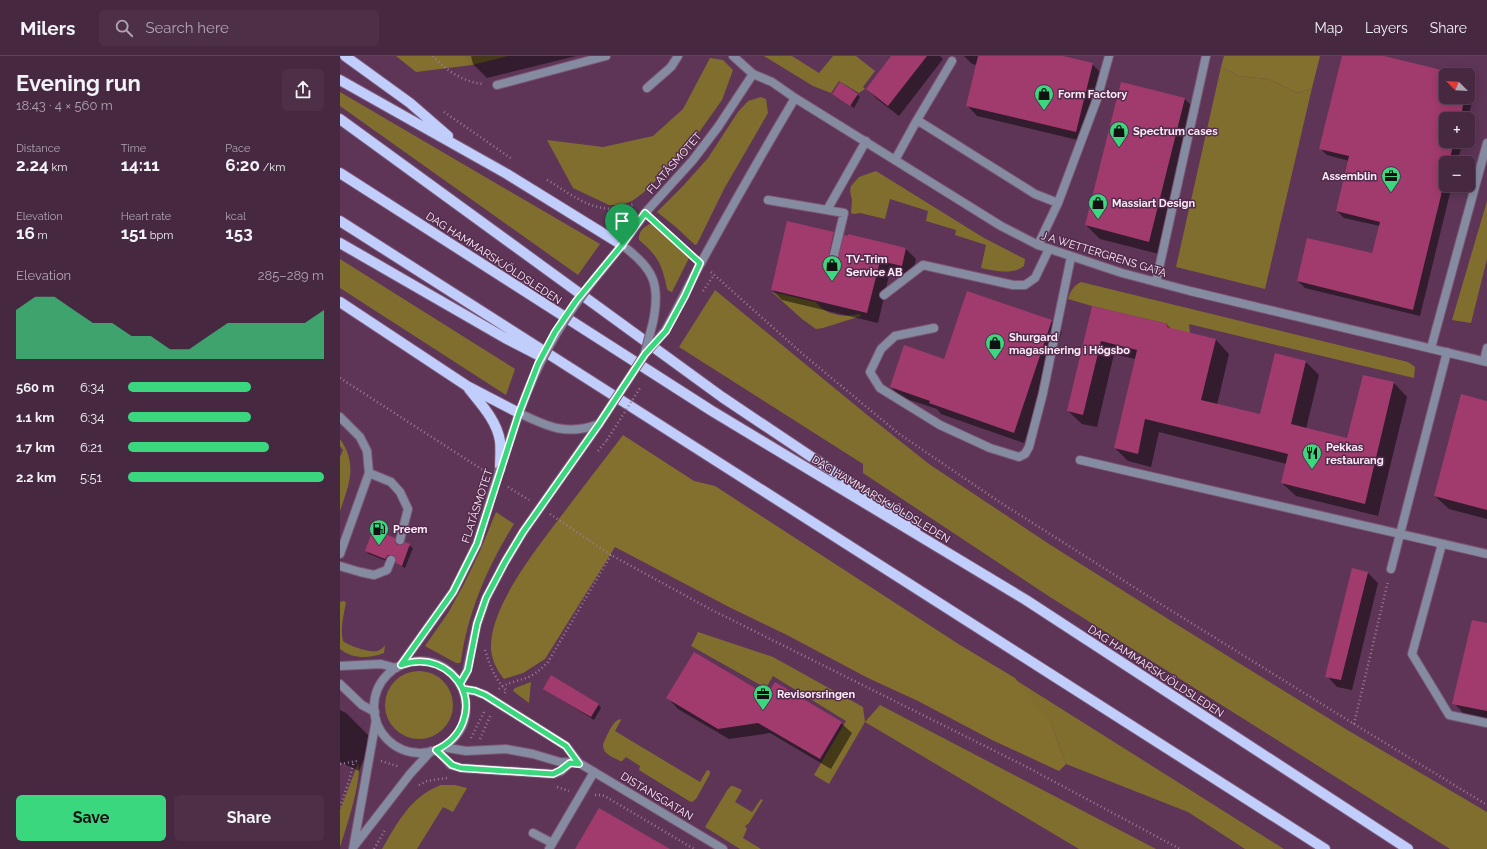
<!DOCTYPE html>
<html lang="en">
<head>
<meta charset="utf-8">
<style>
  :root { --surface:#462841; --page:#4d3048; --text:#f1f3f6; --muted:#b0a6b1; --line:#5e445a; --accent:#3bd77f }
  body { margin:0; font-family:Raleway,sans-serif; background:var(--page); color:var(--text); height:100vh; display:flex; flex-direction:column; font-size:15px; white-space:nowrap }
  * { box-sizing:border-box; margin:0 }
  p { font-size:13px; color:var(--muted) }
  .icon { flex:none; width:22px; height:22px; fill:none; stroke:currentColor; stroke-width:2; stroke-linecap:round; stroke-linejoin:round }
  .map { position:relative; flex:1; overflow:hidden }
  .drawer { display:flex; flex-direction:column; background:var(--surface); width:340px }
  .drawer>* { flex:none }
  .needle { width:26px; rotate:294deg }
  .fabs { position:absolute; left:1099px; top:12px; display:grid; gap:8px }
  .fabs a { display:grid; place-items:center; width:36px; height:36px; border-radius:6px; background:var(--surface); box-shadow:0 2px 10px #0003,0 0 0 1px var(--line); font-size:20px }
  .pin { position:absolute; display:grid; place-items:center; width:34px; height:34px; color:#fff; margin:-41px -17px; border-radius:50% 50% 50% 0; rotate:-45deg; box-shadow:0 0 4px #0007 }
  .pin .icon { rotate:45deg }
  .round { display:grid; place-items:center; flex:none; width:42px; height:42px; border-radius:6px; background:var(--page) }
  .summary { display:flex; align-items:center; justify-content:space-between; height:68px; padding:0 16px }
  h1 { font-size:22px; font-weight:700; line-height:30px }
  .metrics { display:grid; grid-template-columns:repeat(3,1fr); gap:6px; height:68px; padding:4px 16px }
  .metrics div { display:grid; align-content:center }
  .metrics b { font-size:17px; font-weight:700 }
  .metrics small { font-size:11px; font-weight:400 }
  .metrics p { font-size:11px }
  .chart { height:112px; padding:8px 16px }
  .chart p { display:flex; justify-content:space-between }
  .chart svg { width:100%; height:72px; margin-top:4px; fill:var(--accent); opacity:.7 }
  .action { display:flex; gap:8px; margin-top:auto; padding:8px 16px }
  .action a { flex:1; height:46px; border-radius:6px; background:var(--accent); color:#111; font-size:16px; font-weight:700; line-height:46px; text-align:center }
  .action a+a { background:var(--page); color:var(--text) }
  ul { padding:0 16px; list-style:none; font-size:13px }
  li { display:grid; grid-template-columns:64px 48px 1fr; align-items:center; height:30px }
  li i { height:10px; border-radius:5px; background:var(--accent) }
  header { display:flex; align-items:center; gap:24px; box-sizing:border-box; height:56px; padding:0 20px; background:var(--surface); border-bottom:1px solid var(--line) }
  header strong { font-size:19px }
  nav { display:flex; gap:22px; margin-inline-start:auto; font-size:14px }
  .search { width:280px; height:36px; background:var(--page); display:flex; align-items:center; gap:10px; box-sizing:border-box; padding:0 14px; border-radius:6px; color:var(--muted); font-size:15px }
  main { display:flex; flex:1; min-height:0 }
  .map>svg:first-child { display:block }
</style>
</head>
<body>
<header>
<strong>Milers</strong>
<div class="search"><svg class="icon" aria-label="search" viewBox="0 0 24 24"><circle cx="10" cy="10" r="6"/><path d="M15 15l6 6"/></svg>Search here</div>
<nav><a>Map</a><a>Layers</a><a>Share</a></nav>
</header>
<main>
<section class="drawer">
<div class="summary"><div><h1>Evening run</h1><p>18:43 · 4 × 560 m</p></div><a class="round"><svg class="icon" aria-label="share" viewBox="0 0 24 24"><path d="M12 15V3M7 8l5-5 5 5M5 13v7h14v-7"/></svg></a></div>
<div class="metrics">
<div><p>Distance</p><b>2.24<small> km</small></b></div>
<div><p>Time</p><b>14:11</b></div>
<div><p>Pace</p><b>6:20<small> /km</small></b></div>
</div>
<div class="metrics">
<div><p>Elevation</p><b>16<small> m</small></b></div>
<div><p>Heart rate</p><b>151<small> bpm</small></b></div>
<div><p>kcal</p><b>153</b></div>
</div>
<div class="chart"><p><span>Elevation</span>285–289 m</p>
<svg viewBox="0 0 160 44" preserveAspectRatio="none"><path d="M0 44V14L10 6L20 6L30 14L40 22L50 22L60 30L70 30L80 38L90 38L100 30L110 22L120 22L130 22L140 22L150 22L160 14V44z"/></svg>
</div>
<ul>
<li><b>560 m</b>6:34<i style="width:63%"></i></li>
<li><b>1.1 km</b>6:34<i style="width:63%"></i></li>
<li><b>1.7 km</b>6:21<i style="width:72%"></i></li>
<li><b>2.2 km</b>5:51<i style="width:100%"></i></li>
</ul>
<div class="action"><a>Save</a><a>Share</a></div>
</section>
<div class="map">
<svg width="1147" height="793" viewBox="0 0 1147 793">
  <rect width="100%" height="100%" fill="#5e3557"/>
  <path fill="#806e2e" d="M126 0H168L132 9Z
    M424 0H452L479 17 493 0H516L535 15 523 31 525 33 519 37 499 25 491 37 473 30Z
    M370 2 383 4 393 14 382 44 345 96 303 137 292 145 281 149H269L233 132 207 84 263 91 313 80 343 53Z
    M881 11 899 20 928 23 958 37 972 32 925 233 836 211Z
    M0 36 260 188 238 219 0 50Z
    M421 41 426 43 428 57 384 133 357 188 355 189 337 172 317 156 343 130 368 102 398 56 408 45Z
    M536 115 644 182 685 203 684 210C673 219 654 215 641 212L646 189 615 179 616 174 586 165 588 155 550 143 545 163 520 157 514 158 511 157 512 144 510 135 511 130 519 121Z
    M1147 145V203L1131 267 1112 264Z
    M310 168 312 169 349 202 332 236 329 235 327 233C322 208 318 200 299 184 298 177 303 171 310 168Z
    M0 203 175 313 166 339 0 232Z
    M741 226 1068 306 1075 311 1074 322 849 268 850 277 811 339 828 268 752 250 728 243C730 236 734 229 741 226Z
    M375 234 526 358 589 408 709 488 836 568 1009 675 1147 756V793H1110L710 541 523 417V408L339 291Z
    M432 236 476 246C485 259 504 262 519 258L521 260 483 272 476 273 462 263Z
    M0 383C18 408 9 429 0 455V401L3 394 0 390Z
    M156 456 174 468C148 510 128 555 121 605L120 607H116L85 590 108 557 124 528 140 495Z
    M3 545 6 546C4 558 0 573 3 585 9 590 30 597 37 595 41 594 43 592 45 589L44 597C28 603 13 603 0 593V546Z
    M358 576 433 601 523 651 525 666 540 649 816 793H739L525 666 489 728 474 719 506 665 433 620 426 632 351 590Z
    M620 589 944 793H905L848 756 726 708 711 668Z
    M45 649a34 34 0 1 1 68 0a34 34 0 1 1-68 0Z
    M191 626 189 647 173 635 175 632Z
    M280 663 281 664 275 675 360 726 367 714 370 715V718L356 743 352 746 349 745 299 714 300 710 286 701 282 705H280C273 701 262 698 263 688 267 681 271 666 280 663Z
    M18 707C23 721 5 776 0 791V754Z
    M101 729H115L127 732 113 756 103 751 77 793H42C58 766 70 741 101 729Z
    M391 730H393L402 734 395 746 412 756 421 743 423 744 409 767 405 770 407 773 403 782 421 793H400L365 771 388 733Z"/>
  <path fill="#83702f" d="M56 0H126L132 9 76 16Z
    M884 0H980L972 32 958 37 928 23 899 20 881 11Z
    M283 379 354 425 375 430 620 589 675 622 711 668 726 708 719 715 652 684 578 645 528 622 445 578 389 551 275 491 205 603 183 617 164 623C157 614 152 605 151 593 149 549 202 486 228 451 246 427 265 403 283 379Z"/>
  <path fill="#0007" d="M131 0H236L147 22 133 8Z
    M552 0H600L603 3 559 60 537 43 527 33Z
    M624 0H719L752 8 763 19 746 86 637 60 627 49 637 9 632 8Z
    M1003 0H1039L1117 19H1106V41H1128V22L1136 29 1128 63H1106V85H1123L1117 107H1106V129H1112L1080 260 965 232 958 225 1033 199 1040 170 1004 162 997 155 1009 105 987 99 980 92Z
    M494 38H517L520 41 514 52Z
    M845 43 858 56 823 199 760 183 746 169Z
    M493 177 503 187 566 193 576 203 572 220 550 215 538 267 442 244 432 234Z
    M628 236 712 265 722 276 684 387 601 358 597 353 561 341 551 331 604 304Z
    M752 251 827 269 832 273 876 284 889 298 877 349 921 360 966 306 979 319 966 373 1008 383 1024 320 1054 327 1067 341 1038 460 956 440 942 427 947 408 819 376 811 411 788 405 775 392 795 303 774 298 757 371 742 368 728 355Z
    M1147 346V463L1109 453 1095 440Z
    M54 483 58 486V490H62L65 487 73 492 65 512 57 507V502H51L49 506 29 498 26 495Z
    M1028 517 1038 527 1012 634 997 631 987 620Z
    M1147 568V663L1124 658 1114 647Z
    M205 633 258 648 261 652 254 664Z
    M428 641 501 667 512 677 491 713 430 677 389 683 338 653 328 642Z
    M0 654 6 657 32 683 19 715 0 706Z"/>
  <path fill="#a13b6d" d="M551 0H587L548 50 526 33Z
    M638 0H723L753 7 736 76 626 50Z
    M1002 0H1044L1122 19H1106V41H1125L1120 63H1106V85H1114L1109 107H1106V119L1073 254 957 225 967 182 1032 197 1040 166 996 155 1009 100 979 93Z
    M500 26 518 38 510 50 492 38Z
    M781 26 845 42 809 186 745 169Z
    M447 165 494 176 489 198 490 203 492 204 498 202 504 179 508 180V178L566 192 562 210 540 205 527 257 431 234Z
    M627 235 712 264 674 377 589 347 590 345 550 331 564 289 604 303Z
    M752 250 828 268 827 271 876 283 861 344 920 358 935 297 966 305 951 368 1007 382 1023 319 1054 326 1025 448 941 427 948 398 805 363 798 398 774 392 797 294 761 285 743 359 727 355Z
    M1121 338 1147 345V454L1094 440Z
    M33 473 55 482V486L58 489H62L65 486 70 488 62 510 56 507V503L53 499H48L45 503 25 495Z
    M1012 512 1028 516 1001 624 985 621Z
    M1132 564 1147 567V655L1112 648Z
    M354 596 427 639 435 626 502 666 480 703 418 667 378 673 326 642Z
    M211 619 259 648 251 661 203 633Z
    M259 752 330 793H235Z"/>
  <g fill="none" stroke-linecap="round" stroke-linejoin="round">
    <g stroke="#7b5674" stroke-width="10">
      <path id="service" d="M393 0 413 18
        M157 29 266 0
        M307 32 331 11 338 0
        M577 64 612 5
        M555 104 577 64 695 138 718 147 698 189
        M428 144 487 154 526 85
        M718 147 757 43 769 0
        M487 154 504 157 494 199
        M816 226 866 0
        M544 239 583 209 673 229H685L695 222 709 193
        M594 272 555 280 541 293 530 316 540 332 600 369 650 392 679 401 685 398 689 391 703 337 731 201
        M1091 292 1147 87
        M1144 305 1147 292
        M740 404 1147 498
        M29 417 51 426 60 436 68 453 60 484
        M1102 488 1072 598 1109 659 1147 667
        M0 510 20 516 34 519 47 514 51 504
        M1051 513 1107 296
        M97 694 111 709 121 712 213 718 221 715 230 707
        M193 777 212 787"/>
    </g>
    <g stroke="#7b5674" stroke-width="10">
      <path id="minor" d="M0 361 20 381 27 395 29 417 0 498
        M0 610 41 608 56 612
        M0 628 22 649 35 656
        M15 789 70 718 91 695
        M13 793 36 664
        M209 793 254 716"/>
    </g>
    <g stroke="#7b5674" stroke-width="10">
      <path id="tertiary" d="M282 189C313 212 321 227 313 266
        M256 221 282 189 305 157 353 104 378 71 413 18 432 26 455 42 661 170 698 189 782 217 850 235 1147 306
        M325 275C338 252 349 228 362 205 392 150 423 96 455 42
        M179 357C208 371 227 380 259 368
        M162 408 179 357 188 334
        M213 433 259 368
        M34 651a46 46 0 1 1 92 0a46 46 0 1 1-92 0Z
        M61 609 113 536 137 488 148 452
        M120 628 127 615 137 568 146 542 165 506 183 476
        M123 633 135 635 145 639 226 690 239 707
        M102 691 126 695 166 693 193 698 220 706 239 707 383 793"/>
    </g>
    <g stroke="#7b5674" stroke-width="12">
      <path id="primary" d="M5 0 70 47 108 80
        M0 24 167 118 282 189
        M0 63 382 341 576 471
        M0 117 372 355 686 544 1068 793
        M0 165 985 793
        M0 187 165 282 200 300
        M0 246 127 330 179 357
        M129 333C141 348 157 365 160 385 161 394 160 404 160 413"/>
    </g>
    <path stroke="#9b7c95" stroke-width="2.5" stroke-dasharray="1 3" stroke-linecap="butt" d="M93 0C105 14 125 27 144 28
      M104 56 172 103
      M207 124C238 142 258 162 294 148
      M314 166 350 198
      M371 216 465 300 558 377 658 445 819 547 1014 668 1147 749
      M363 235 374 219
      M0 322 146 416
      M258 395 267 384
      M168 431 189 444
      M210 458 271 499 370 553 685 710 840 793
      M145 594C150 610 155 623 166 634L165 637
      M159 633C164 627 183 624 191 620 198 616 203 611 208 606L271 499
      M1014 668 1048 525
      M131 682 145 654
      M140 683 151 658
      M41 705 60 711
      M0 708 17 705
      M79 729 87 725 107 722
      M217 731 229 735
      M255 739H262L268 742 354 793
      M0 751 9 725 14 705
      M34 793 45 774"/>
    <use href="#service" stroke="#858ba1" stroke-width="8"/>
    <use href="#minor" stroke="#858ba1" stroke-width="8"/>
    <use href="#tertiary" stroke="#858ba1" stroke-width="8"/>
    <use href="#primary" stroke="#c1cefc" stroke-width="10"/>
    <g stroke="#7b5674" stroke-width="10" stroke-linecap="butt">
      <path id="tertiary-bridge" d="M305 297 313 266
        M188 334C205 292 228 256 256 221
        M259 368 305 298 325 275
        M148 452 160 413
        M183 476 213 433"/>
    </g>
    <path stroke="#9b7c95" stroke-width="2.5" stroke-dasharray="1 3" stroke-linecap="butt" d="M267 384 300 332"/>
    <use href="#tertiary-bridge" stroke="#858ba1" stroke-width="8"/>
  </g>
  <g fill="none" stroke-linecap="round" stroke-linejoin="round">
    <g stroke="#fff" stroke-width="8">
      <path id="route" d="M282 189 236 245 215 276 198 308 179 357 137 488 113 536 61 609C86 600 110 609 123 633L135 635 145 639 226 690 239 708 230 707 221 714 213 718 121 712 112 709 96 694C122 682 134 653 120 628L128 614 137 568 146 542 165 506 183 476 259 368 305 298 326 275 345 240 360 207 305 157 282 189"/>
    </g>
    <use href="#route" stroke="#3bd77f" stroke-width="5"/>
  </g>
  <defs>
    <g id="shop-pin" transform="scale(1)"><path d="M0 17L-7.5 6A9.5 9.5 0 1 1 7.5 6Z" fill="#3bd77f" stroke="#532b4c"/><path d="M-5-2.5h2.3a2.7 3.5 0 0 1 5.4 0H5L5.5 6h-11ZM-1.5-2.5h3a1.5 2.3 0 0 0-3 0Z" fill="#111"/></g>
    <g id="office-pin" transform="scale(1)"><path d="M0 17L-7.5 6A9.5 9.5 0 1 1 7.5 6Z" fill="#3bd77f" stroke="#532b4c"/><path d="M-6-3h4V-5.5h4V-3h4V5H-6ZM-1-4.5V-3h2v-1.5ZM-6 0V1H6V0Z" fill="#111"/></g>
    <g id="restaurant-pin" transform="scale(1)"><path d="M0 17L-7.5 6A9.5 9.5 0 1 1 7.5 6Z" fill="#3bd77f" stroke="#532b4c"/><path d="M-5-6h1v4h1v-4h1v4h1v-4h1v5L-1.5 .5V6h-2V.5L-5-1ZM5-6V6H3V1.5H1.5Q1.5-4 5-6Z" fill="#111"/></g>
    <g id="fuel-pin" transform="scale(1)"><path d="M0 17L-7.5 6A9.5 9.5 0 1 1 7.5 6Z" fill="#3bd77f" stroke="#532b4c"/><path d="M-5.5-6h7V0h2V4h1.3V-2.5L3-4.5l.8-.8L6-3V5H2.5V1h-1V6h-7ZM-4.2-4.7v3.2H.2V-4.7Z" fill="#111"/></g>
  </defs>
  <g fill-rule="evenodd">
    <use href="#shop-pin" x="704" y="38"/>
    <use href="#shop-pin" x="779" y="75"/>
    <use href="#office-pin" x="1051" y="120"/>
    <use href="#shop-pin" x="758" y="147"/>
    <use href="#shop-pin" x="492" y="209"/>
    <use href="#shop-pin" x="655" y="287"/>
    <use href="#restaurant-pin" x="972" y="397"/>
    <use href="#fuel-pin" x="39" y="473"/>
    <use href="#office-pin" x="423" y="638"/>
  </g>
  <g text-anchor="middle" stroke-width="3" stroke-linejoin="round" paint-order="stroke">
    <g font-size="11" font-weight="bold" fill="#fdedf9" stroke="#532b4c" text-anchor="start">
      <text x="718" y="42">Form Factory</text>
      <text x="793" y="79">Spectrum cases</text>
      <text x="1037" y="124" text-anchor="end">Assemblin</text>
      <text x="772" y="151">Massiart Design</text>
      <text x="506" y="207">TV-Trim<tspan x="506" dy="13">Service AB</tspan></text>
      <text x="669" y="285">Shurgard<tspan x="669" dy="13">magasinering i Högsbo</tspan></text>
      <text x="986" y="395">Pekkas<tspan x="986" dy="13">restaurang</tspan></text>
      <text x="53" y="477">Preem</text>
      <text x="437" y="642">Revisorsringen</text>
    </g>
    <g font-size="11" fill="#fdedf9" stroke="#532b4c">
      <text transform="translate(334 107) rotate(-49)" y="4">FLATÅSMOTET</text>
      <text transform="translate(764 198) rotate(17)" y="4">J A WETTERGRENS GATA</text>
      <text transform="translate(154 202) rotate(33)" y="4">DAG HAMMARSKJÖLDSLEDEN</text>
      <text transform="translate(541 443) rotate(31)" y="4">DAG HAMMARSKJÖLDSLEDEN</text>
      <text transform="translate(137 450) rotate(-72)" y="4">FLATÅSMOTET</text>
      <text transform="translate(816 615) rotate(33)" y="4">DAG HAMMARSKJÖLDSLEDEN</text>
      <text transform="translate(317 740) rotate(31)" y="4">DISTANSGATAN</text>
    </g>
  </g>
</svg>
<div class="fabs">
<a><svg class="needle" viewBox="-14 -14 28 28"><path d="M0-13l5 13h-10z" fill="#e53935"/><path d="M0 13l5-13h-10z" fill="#b0a6b1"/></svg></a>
<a>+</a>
<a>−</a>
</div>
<div class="pin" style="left:282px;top:189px;background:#1e9e55"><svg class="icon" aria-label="arrive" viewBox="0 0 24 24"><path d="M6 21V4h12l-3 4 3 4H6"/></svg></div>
</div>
</main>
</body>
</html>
